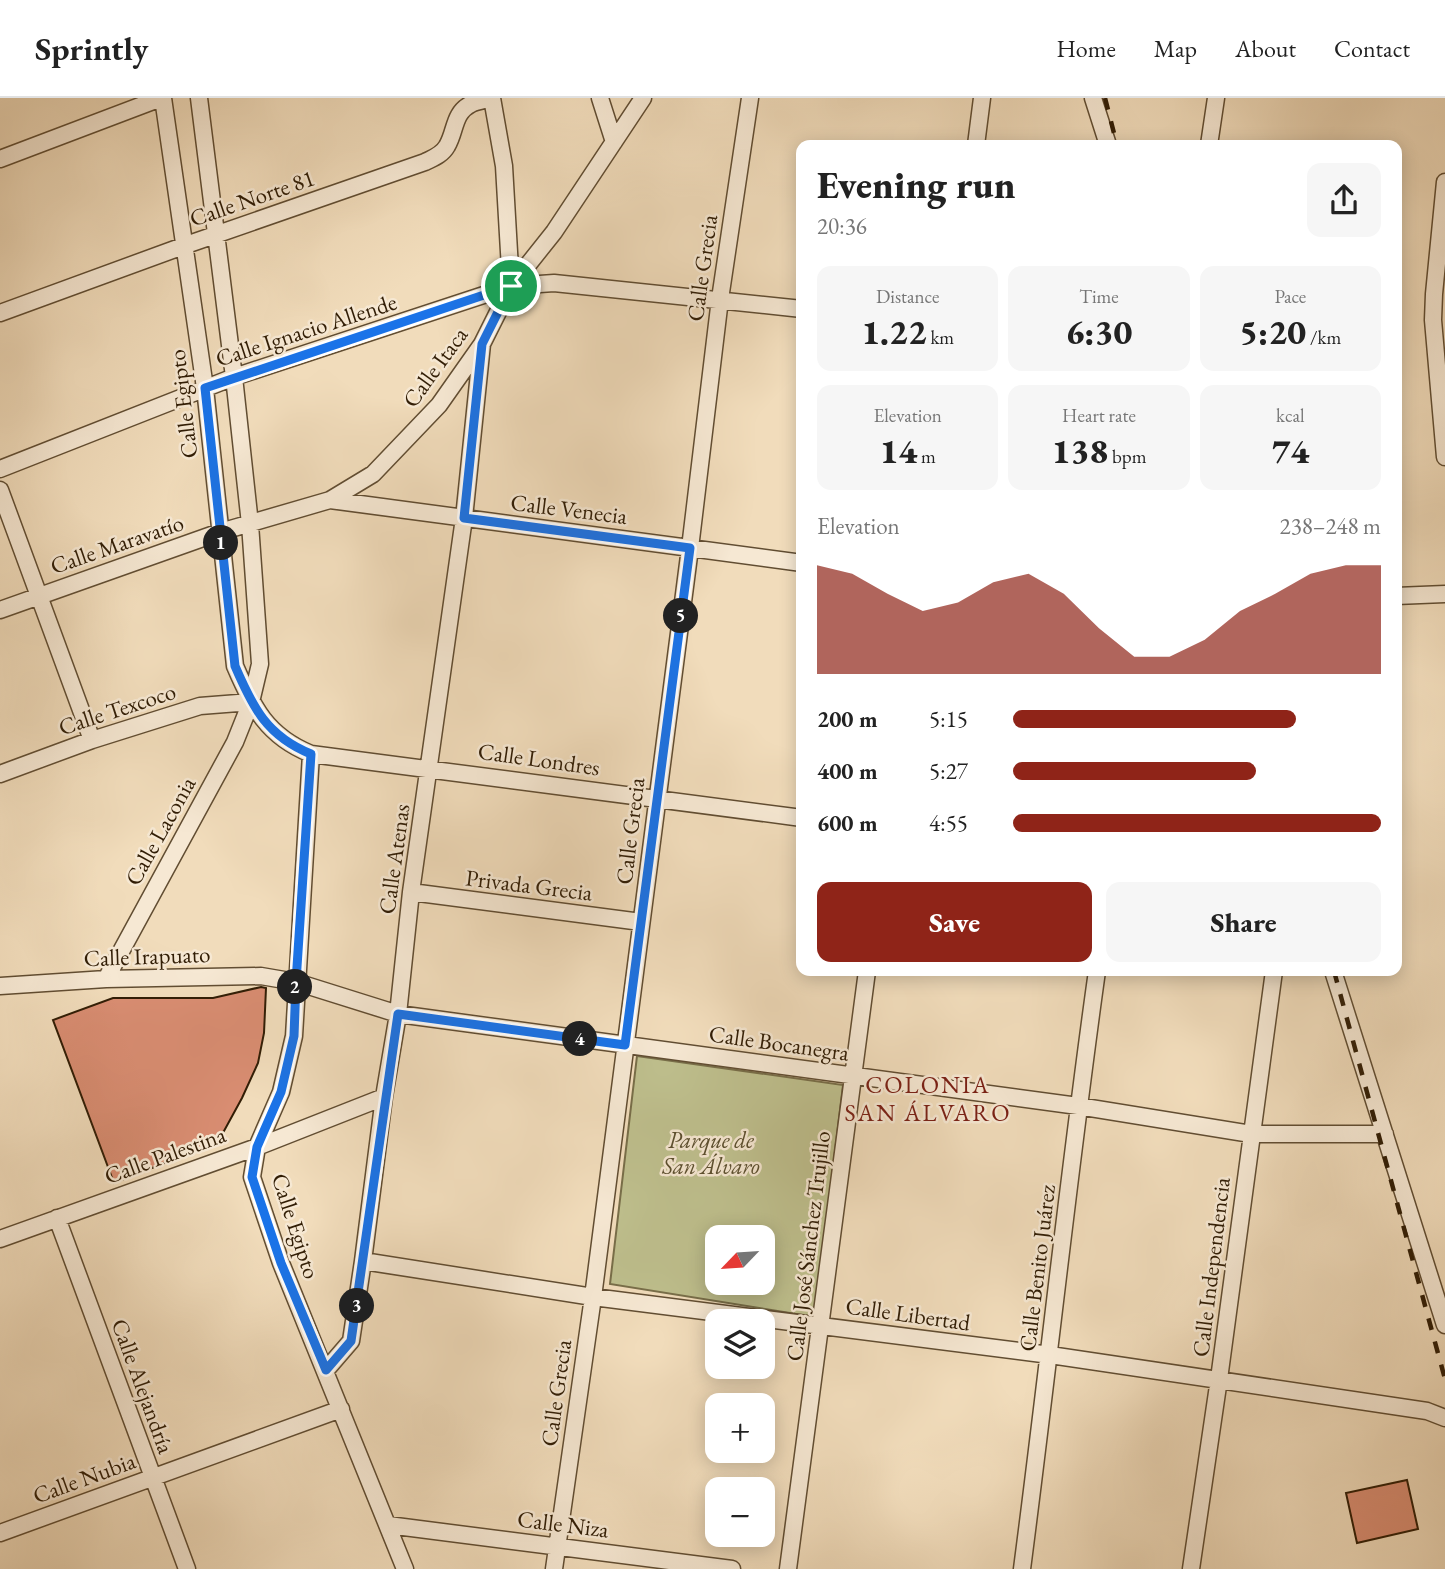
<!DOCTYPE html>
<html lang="en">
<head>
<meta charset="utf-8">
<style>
  :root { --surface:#fff; --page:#f6f6f6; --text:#222; --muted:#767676; --line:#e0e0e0; --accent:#8f2418 }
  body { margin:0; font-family:"EB Garamond",serif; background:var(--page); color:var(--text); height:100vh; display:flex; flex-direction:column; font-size:26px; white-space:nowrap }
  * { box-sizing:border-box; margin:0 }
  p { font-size:23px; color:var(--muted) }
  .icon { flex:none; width:38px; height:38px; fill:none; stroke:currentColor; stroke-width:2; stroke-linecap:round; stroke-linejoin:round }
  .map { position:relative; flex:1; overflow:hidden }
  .details { position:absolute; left:796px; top:42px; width:606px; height:836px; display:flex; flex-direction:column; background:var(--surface); border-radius:14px; box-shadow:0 4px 18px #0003 }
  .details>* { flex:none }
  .needle { width:46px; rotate:245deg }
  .buttons { position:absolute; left:705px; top:1127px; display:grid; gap:14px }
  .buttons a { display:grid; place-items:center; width:70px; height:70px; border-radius:14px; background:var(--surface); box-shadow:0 4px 18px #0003; font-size:35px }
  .pin { position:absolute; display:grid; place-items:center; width:60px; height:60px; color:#fff; margin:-30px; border:4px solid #fff; border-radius:50%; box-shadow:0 2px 7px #0007 }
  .km { position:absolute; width:35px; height:35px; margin:-18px; border-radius:50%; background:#222; color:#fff; font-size:19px; line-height:35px; text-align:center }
  .round { display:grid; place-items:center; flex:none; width:74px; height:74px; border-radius:14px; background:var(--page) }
  .head { display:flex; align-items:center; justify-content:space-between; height:119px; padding:0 21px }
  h1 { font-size:38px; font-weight:800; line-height:52px }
  .figures { display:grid; grid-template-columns:repeat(3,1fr); gap:10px; height:119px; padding:7px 21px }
  .figures div { display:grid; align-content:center; border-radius:14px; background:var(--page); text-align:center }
  .figures b { font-size:35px; font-weight:800 }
  .figures small { font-size:19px; font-weight:400 }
  .figures p { font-size:19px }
  .chart { height:196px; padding:14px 21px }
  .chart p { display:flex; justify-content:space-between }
  .chart svg { width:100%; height:126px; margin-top:7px; fill:var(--accent); opacity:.7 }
  .action { display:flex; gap:14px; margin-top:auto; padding:14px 21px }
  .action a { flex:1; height:80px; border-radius:14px; background:var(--accent); color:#fff; font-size:28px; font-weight:800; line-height:80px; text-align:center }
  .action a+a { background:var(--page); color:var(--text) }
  ul { padding:0 21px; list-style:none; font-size:23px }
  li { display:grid; grid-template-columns:112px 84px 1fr; align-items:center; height:52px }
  li i { height:18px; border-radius:9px; background:var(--accent) }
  header { display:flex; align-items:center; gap:42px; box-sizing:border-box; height:98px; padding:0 35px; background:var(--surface); border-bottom:2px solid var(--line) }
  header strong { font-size:33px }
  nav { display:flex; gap:38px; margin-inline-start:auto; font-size:24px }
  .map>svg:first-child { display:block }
</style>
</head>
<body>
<header>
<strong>Sprintly</strong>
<nav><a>Home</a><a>Map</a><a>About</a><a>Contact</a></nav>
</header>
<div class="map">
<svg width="1445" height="1471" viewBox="0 0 1445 1471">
  <rect width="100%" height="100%" fill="#f1dcbb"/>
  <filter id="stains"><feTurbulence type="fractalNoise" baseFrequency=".00286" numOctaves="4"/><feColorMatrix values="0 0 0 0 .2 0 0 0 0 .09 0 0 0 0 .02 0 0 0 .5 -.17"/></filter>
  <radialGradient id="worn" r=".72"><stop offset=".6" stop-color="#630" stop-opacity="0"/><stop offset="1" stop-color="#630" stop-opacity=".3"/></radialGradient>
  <path fill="#bebf8d" stroke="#786e49" stroke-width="2" fill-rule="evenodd" d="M637 958 843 987 815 1219 610 1186ZM718 1139H763V1185H718Z"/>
  <path fill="#d98d72" stroke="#311d05" stroke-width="2" d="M261 889 266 890 264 935 258 965 242 1000 218 1044 114 1085 53 922 113 900H213Z
    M1407 1382 1418 1431 1357 1445 1346 1395Z"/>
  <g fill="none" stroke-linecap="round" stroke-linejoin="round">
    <g stroke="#614d32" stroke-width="19">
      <path id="minor" d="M163 0 205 290 235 568C253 610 267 638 311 656L802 720
        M600 0 614 44
        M1093 0 1108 47
        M976 47 982 0
        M1209 47 1216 0
        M0 61 161 0
        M1445 84 1434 196 1433 222 1445 359
        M0 215 186 147 425 64C433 60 442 57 447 48 456 33 453 15 471 6 477 3 486 2 492 0L504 68 511 188
        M0 371 234 279 511 188 554 185 802 211
        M0 392 92 642
        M330 402 802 465
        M1396 498 1445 496
        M0 512 220 434 330 402 373 376 439 307 482 246 511 188 554 134 643 0
        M311 656 294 938 281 994 257 1049 252 1079 281 1165 405 1471
        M0 676 92 642 200 608 251 604
        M411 794 641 824
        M1333 873 1445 1227
        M106 881 235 644 251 604 260 566 250 426 234 279 199 0
        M0 888 106 881 261 878 296 884 398 916 1078 1008 1251 1036H1385
        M57 1120 187 1471
        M0 1141 257 1049 384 999
        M363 1163 593 1199 1050 1257 1427 1313 1445 1320
        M326 1272 351 1243 363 1163 384 999 398 916 411 794 464 420 482 246
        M388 1427 732 1471
        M0 1435 341 1311
        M554 1471 593 1199 690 450 720 201 750 0
        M788 1471 867 873
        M1022 1471C1048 1272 1069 1072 1097 873
        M1191 1471 1219 1281 1274 873"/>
    </g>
    <use href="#minor" stroke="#f6e8d3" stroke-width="16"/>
    <path stroke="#311d05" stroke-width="4.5" stroke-dasharray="12 12" stroke-linecap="butt" d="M1105 0 1117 47
      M1334 873 1445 1281"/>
  </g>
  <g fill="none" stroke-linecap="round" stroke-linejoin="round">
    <g stroke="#fff" stroke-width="14">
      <path id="route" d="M511 188 482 246 464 420 690 450 625 947 398 916 351 1243 326 1272 281 1165 252 1079 257 1049 281 994 294 938 296 884 311 656C267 638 253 610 235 568L205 290Z"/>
    </g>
    <use href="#route" stroke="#1a73e8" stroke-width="9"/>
  </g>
  <g text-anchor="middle" stroke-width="5" stroke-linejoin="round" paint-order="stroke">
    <g font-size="23" fill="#311d05" stroke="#f6e8d3">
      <text transform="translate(252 100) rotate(-19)" y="8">Calle Norte 81</text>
      <text transform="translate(702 170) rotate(-82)" y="8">Calle Grecia</text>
      <text transform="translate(306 232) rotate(-18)" y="8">Calle Ignacio Allende</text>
      <text transform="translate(435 269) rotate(-54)" y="8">Calle Itaca</text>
      <text transform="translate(183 306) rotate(-97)" y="8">Calle Egipto</text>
      <text transform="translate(569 411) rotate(7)" y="8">Calle Venecia</text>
      <text transform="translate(117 446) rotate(-19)" y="8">Calle Maravatío</text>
      <text transform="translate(117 611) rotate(-18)" y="8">Calle Texcoco</text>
      <text transform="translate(539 661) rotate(8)" y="8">Calle Londres</text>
      <text transform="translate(160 733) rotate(-61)" y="8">Calle Laconia</text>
      <text transform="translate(630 733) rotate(-83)" y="8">Calle Grecia</text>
      <text transform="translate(394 761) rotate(-82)" y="8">Calle Atenas</text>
      <text transform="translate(529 787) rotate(7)" y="8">Privada Grecia</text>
      <text transform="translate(147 858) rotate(-2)" y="8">Calle Irapuato</text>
      <text transform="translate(779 945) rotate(8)" y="8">Calle Bocanegra</text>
      <text transform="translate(165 1057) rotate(-20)" y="8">Calle Palestina</text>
      <text transform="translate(296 1128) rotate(72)" y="8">Calle Egipto</text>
      <text transform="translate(808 1148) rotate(-83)" y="8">Calle José Sánchez Trujillo</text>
      <text transform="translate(1211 1169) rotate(-83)" y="8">Calle Independencia</text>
      <text transform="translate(1037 1170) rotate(-83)" y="8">Calle Benito Juárez</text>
      <text transform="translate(908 1216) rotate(8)" y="8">Calle Libertad</text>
      <text transform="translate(143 1288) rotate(70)" y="8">Calle Alejandría</text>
      <text transform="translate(556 1295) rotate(-82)" y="8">Calle Grecia</text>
      <text transform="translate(84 1380) rotate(-20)" y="8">Calle Nubia</text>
      <text transform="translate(563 1426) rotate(7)" y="8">Calle Niza</text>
    </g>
    <g font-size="23" font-style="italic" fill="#5b4e2e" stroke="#f6e8d3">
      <text x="711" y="1050">Parque de<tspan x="711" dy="26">San Álvaro</tspan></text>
    </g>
    <g font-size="24" letter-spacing="2" fill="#7a1f14" stroke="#f6e8d3">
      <text x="928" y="995">COLONIA<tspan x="928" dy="28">SAN ÁLVARO</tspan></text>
    </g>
  </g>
  <rect width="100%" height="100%" filter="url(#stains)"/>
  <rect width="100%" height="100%" fill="url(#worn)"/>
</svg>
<div class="buttons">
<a><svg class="needle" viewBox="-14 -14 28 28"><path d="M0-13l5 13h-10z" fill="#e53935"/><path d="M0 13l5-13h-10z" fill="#767676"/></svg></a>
<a><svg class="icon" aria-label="layers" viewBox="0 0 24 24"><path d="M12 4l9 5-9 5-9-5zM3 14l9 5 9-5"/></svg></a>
<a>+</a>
<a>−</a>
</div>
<div class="pin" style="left:511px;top:188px;background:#1e9e55"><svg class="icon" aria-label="arrive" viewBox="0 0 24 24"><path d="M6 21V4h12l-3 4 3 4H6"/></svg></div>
<b class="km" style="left:221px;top:445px">1</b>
<b class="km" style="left:295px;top:889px">2</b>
<b class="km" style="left:357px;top:1208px">3</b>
<b class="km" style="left:580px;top:941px">4</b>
<b class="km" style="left:681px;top:518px">5</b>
<section class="details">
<div class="head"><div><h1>Evening run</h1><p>20:36</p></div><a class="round"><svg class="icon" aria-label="share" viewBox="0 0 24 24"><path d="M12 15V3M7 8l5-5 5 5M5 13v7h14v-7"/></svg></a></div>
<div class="figures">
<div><p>Distance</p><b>1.22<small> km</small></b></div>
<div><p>Time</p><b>6:30</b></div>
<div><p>Pace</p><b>5:20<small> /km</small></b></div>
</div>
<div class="figures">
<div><p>Elevation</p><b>14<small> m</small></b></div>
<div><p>Heart rate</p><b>138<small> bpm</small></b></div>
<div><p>kcal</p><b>74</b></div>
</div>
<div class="chart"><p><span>Elevation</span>238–248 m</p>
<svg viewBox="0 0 160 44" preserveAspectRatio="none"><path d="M0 44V6L10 9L20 16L30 22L40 19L50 12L60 9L70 16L80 28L90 38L100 38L110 32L120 22L130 16L140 9L150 6L160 6V44z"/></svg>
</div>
<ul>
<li><b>200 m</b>5:15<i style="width:77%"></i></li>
<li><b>400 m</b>5:27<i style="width:66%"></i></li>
<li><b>600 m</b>4:55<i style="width:100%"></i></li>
</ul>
<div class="action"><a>Save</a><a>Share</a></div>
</section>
</div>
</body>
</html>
